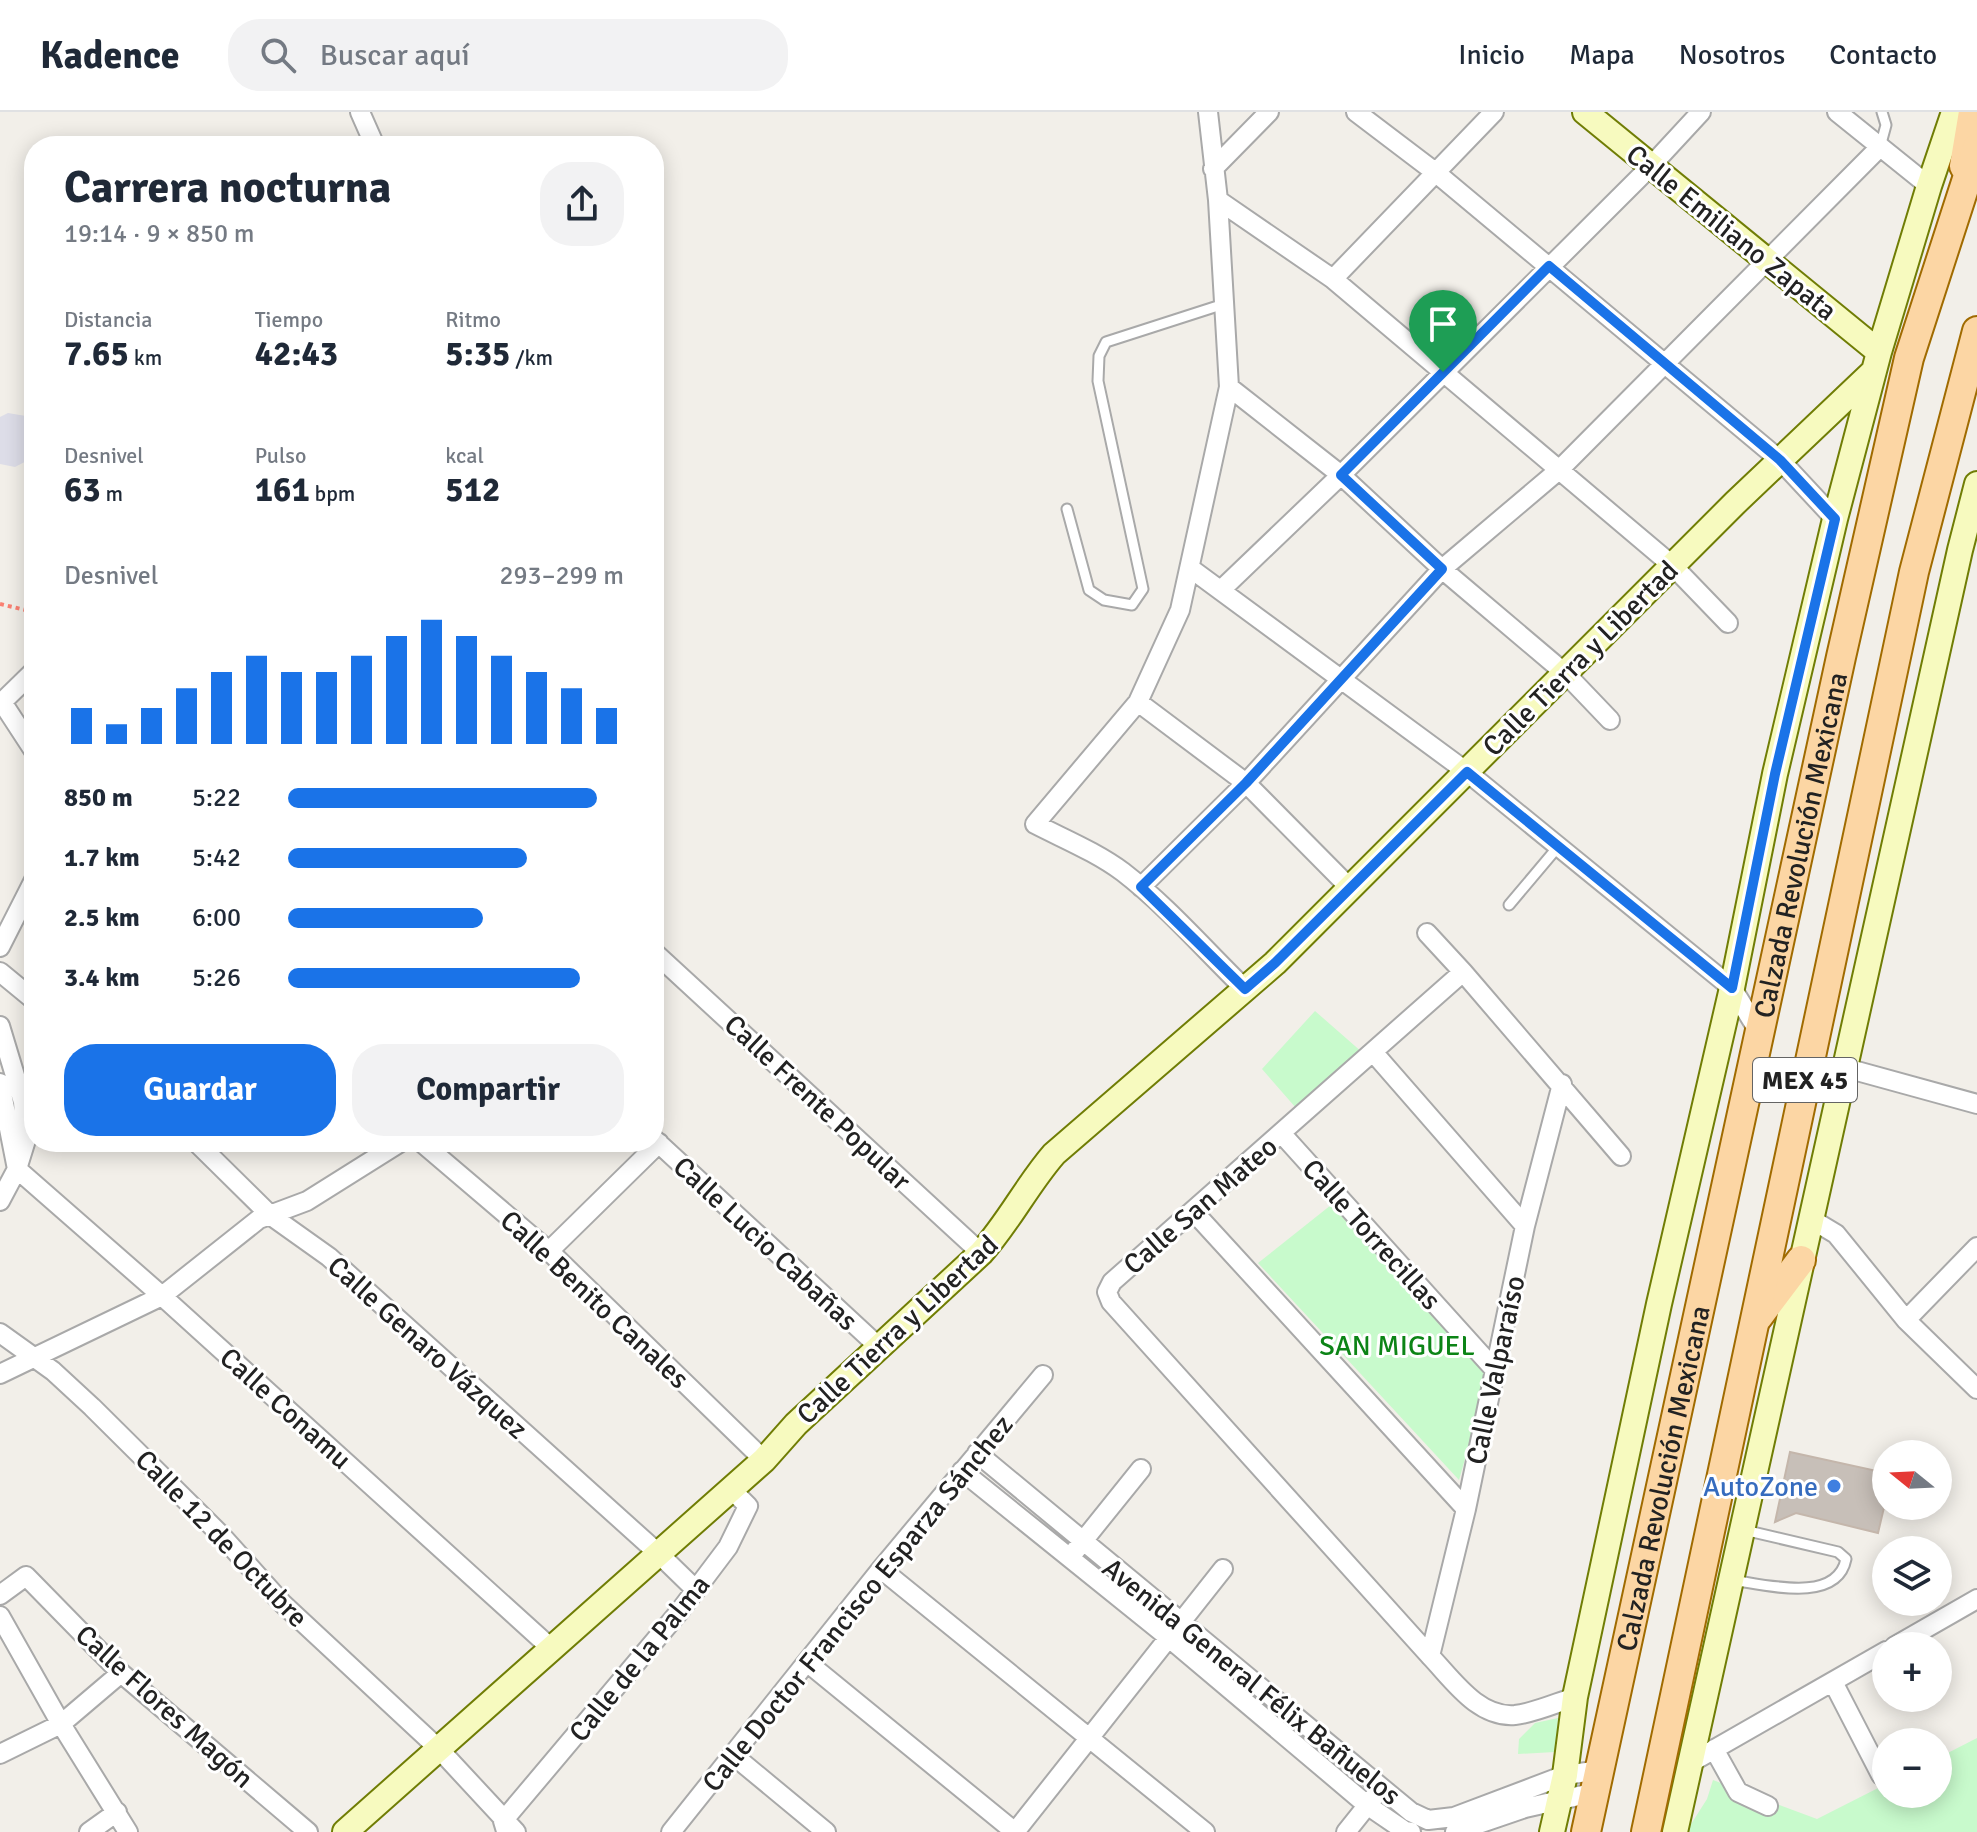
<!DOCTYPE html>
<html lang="es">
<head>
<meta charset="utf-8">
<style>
  :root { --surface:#fff; --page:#f2f2f3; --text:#1f2937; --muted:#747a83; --line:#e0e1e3; --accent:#1a73e8 }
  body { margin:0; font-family:Signika,sans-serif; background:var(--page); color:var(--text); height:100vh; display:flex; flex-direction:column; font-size:30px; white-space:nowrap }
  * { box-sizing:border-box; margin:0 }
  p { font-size:26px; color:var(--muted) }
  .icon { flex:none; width:44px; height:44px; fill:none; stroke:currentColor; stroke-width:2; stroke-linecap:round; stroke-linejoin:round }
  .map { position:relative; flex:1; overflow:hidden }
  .panel { position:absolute; left:24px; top:24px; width:640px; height:1016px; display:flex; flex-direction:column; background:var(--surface); border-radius:32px; box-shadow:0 4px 20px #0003 }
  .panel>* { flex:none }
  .needle { width:52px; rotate:288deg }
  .tools { position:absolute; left:1872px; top:1328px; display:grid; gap:16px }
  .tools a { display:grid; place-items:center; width:80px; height:80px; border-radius:50%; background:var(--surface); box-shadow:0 4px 20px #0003; font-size:40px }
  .pin { position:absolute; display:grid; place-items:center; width:68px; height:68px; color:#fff; margin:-82px -34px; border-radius:50% 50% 50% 0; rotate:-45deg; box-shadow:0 0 8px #0007 }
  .pin .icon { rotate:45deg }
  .round { display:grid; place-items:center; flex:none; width:84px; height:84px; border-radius:32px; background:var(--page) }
  .overview { display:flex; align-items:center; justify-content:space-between; height:136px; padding:0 40px }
  h1 { font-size:44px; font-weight:800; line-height:60px }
  .figures { display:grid; grid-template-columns:repeat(3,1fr); gap:12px; height:136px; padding:8px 40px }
  .figures div { display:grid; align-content:center }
  .figures b { font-size:34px; font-weight:800 }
  .figures small { font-size:22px; font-weight:400 }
  .figures p { font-size:22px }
  .chart { height:224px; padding:16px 40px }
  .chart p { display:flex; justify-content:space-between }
  .chart svg { width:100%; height:144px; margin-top:8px; stroke:var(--accent); stroke-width:6 }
  .primary-button { display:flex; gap:16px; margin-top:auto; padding:16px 40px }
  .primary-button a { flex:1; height:92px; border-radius:32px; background:var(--accent); color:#fff; font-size:32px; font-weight:800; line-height:92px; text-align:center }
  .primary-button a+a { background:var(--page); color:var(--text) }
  ul { padding:0 40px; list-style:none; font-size:26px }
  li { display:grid; grid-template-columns:128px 96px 1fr; align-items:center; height:60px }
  li i { height:20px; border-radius:10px; background:var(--accent) }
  header { display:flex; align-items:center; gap:48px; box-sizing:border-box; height:112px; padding:0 40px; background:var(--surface); border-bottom:2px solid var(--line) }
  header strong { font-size:38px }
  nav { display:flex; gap:44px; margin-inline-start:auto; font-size:28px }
  .search { width:560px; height:72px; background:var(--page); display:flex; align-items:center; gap:20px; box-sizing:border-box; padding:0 28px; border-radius:32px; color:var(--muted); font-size:30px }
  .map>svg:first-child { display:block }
</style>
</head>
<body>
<header>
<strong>Kadence</strong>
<div class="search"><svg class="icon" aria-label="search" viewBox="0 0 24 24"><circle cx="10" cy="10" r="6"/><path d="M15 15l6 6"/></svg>Buscar aquí</div>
<nav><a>Inicio</a><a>Mapa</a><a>Nosotros</a><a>Contacto</a></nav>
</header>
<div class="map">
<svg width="1977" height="1720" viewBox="0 0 1977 1720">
  <rect width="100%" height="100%" fill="#f2efe9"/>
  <path fill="#c8facc" d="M1315 899 1363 941 1296 996 1262 957Z
    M1331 1093 1489 1263 1459 1368 1258 1151Z
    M1558 1606 1555 1640 1518 1642 1519 1627 1535 1611Z
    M1977 1626V1720H1686L1707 1687 1713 1668 1817 1707 1886 1672V1682H1938V1646Z"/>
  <path fill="#dddde8" d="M8 301 26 304 34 311V345L15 355 0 352V305Z"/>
  <path fill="#c7bfb8" stroke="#c4b6ab" stroke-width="2" d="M1790 1340 1886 1361V1387L1878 1421 1796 1401 1775 1410Z"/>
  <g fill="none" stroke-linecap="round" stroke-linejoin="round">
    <g stroke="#a9a9a9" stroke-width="13">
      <path id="lane" d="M1880 35 1886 13 1882 0
        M1067 397 1089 478 1104 488 1132 493 1143 477 1098 269 1099 244 1106 230 1224 192
        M1509 793 1557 736
        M1732 1468C1763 1472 1837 1493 1846 1447L1838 1440 1744 1418"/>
    </g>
    <g stroke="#a9a9a9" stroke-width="22">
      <path id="street" d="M360 0 375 34
        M1208 0 1218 88 1229 275 1180 498 1138 590 1035 712C1064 727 1096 740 1123 760 1167 794 1205 838 1245 877
        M1356 0 1435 60 1780 348 1835 407
        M1837 0 1929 74
        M1213 57 1269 0
        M1218 88 1333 167 1673 454 1728 511
        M1333 167 1494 0
        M1229 275 1341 363 1442 457 1566 562 1610 608
        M1190 456 1467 660 1732 876 1761 923
        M1222 477 1341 363 1651 54 1701 0
        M2 590 34 639
        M1138 590 1246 671 1350 776
        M0 592 34 559
        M1141 775 1246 671 1442 457 1559 358 1880 35
        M1427 821 1463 860
        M0 835 34 768
        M654 840 981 1141
        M0 860 34 888
        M0 914 23 990 26 1028 17 1057 162 1184 552 1537
        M1373 940 1525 1114
        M1846 956 1977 992
        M0 971 17 1057 0 1089
        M1281 1021 1495 1258
        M654 1027 878 1234
        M196 1030 270 1103 329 1145 659 1442 696 1478
        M421 1030 549 1139 764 1348
        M1193 1099 1466 1397
        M1811 1107 1836 1122 1906 1208 1977 1277
        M549 1139 659 1031
        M1906 1208 1977 1135
        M0 1221 53 1259 92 1295 221 1423 282 1491 439 1637 516 1720
        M0 1262 162 1184 259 1107 307 1089 401 1030
        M977 1341 1411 1700 1428 1708 1454 1705 1565 1663 1601 1658
        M962 1359 1168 1525 1367 1693 1405 1719 1411 1720
        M1075 1439 1141 1357
        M881 1457 1205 1720
        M0 1483 26 1464 121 1561 308 1720
        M0 1504 61 1612 128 1720
        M1895 1534 1977 1487
        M1430 1544 1466 1397 1525 1114 1562 972
        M808 1551 1015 1720
        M1833 1570 1881 1663
        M1575 1585C1556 1591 1534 1601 1515 1603 1478 1606 1453 1568 1430 1544L1111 1190 1107 1180 1112 1170 1463 860 1621 1044
        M1714 1637 1738 1680 1768 1694
        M0 1642 61 1612 121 1561
        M733 1643 826 1720
        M1692 1650 1886 1539
        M506 1719 503 1709 679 1500 728 1435 748 1394 732 1378
        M89 1720 117 1700
        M671 1720 881 1457 1043 1263
        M1015 1720 1223 1457
        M1346 1720 1374 1685
        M1455 1720 1525 1696 1596 1680"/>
    </g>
    <g stroke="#707d05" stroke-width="28">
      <path id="secondary" d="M1585 0 1879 240
        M345 1720 764 1348 796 1312 981 1141C1009 1110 1027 1073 1054 1042L1275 851 1735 391 1874 259
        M1552 1720 1565 1663 1575 1585 1659 1192 1732 876 1775 662 1835 407 1879 240 1929 74 1954 0
        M1675 1720 1960 438 1977 372"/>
    </g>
    <g stroke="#a06b00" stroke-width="32">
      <g id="primary">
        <path d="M1964 54 1973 0"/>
        <path d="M1758 1205 1801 1148"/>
        <path id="s1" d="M1586 1720 1841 545 1909 246 1977 36"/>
        <path d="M1646 1720 1914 460 1977 219"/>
      </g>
    </g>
    <path stroke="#fa8072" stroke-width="4" stroke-dasharray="4 4" stroke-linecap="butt" d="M0 492 34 500"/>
    <use href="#lane" stroke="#fff" stroke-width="9"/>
    <use href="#street" stroke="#fff" stroke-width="18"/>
    <use href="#secondary" stroke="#f7fabf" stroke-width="24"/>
    <use href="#primary" stroke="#fcd6a4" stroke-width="28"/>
  </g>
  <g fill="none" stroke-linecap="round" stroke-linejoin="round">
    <g stroke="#fff" stroke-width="16">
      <path id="route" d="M1549 154 1780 348 1835 407 1775 662 1732 876 1467 660 1275 851 1245 877 1141 775 1246 671 1442 457 1341 363Z"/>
    </g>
    <use href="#route" stroke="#1a73e8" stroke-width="10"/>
  </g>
  <circle fill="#3f7fe0" stroke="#fff" stroke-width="3" cx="1834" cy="1374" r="8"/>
  <g text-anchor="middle" stroke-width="6" stroke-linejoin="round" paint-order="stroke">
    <rect fill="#fff" stroke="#646464" stroke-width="2" x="1753" y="946" width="104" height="44" rx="6"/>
    <g font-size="26" font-weight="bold" fill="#222">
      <text x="1805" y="977">MEX 45</text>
    </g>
    <g font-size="28" fill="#222" stroke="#fff">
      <text transform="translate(1732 120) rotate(39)" y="10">Calle Emiliano Zapata</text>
      <text transform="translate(1580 546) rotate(-45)" y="10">Calle Tierra y Libertad</text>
      <text dy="10" stroke="none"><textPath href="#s1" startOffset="1010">Calzada Revolución Mexicana</textPath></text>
      <text transform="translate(818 990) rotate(43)" y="10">Calle Frente Popular</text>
      <text transform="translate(1200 1093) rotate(-41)" y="10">Calle San Mateo</text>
      <text transform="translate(1372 1122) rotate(48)" y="10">Calle Torrecillas</text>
      <text transform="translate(766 1131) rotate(43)" y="10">Calle Lucio Cabañas</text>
      <text transform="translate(595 1187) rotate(43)" y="10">Calle Benito Canales</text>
      <text transform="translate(897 1217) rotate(-43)" y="10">Calle Tierra y Libertad</text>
      <text transform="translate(428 1235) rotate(42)" y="10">Calle Genaro Vázquez</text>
      <text transform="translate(1495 1258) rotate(-78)" y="10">Calle Valparaíso</text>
      <text transform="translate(286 1296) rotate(42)" y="10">Calle Conamu</text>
      <text dy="10" stroke="none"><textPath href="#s1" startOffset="362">Calzada Revolución Mexicana</textPath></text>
      <text transform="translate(222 1426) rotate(46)" y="10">Calle 12 de Octubre</text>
      <text transform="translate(857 1491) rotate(-51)" y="10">Calle Doctor Francisco Esparza Sánchez</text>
      <text transform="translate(639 1546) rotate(-51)" y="10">Calle de la Palma</text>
      <text transform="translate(1252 1569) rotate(39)" y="10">Avenida General Félix Bañuelos</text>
      <text transform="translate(165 1594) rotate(42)" y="10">Calle Flores Magón</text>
    </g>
    <g font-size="28" fill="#0c8416" stroke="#fff">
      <text x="1397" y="1243">SAN MIGUEL</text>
    </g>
    <g font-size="28" fill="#366cbe" stroke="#fff" text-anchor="end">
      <text x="1818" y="1384">AutoZone</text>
    </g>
  </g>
</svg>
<div class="tools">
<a><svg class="needle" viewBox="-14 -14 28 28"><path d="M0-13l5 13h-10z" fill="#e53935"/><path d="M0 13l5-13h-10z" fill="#747a83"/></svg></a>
<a><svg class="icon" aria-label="layers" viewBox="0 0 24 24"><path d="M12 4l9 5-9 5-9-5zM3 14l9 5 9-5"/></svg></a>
<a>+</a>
<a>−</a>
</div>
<div class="pin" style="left:1443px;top:260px;background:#1e9e55"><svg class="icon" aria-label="arrive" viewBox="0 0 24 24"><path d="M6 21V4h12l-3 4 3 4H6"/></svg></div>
<section class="panel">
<div class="overview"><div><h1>Carrera nocturna</h1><p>19:14 · 9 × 850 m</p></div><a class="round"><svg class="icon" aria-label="share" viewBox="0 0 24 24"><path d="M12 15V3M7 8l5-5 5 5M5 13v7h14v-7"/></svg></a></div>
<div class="figures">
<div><p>Distancia</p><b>7.65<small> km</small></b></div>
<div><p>Tiempo</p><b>42:43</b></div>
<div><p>Ritmo</p><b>5:35<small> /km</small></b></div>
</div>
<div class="figures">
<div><p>Desnivel</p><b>63<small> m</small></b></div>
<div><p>Pulso</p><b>161<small> bpm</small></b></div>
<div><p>kcal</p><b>512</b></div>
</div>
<div class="chart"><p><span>Desnivel</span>293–299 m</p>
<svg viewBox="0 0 160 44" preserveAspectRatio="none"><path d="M5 44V33M15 44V38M25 44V33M35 44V27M45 44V22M55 44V17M65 44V22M75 44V22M85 44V17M95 44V11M105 44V6M115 44V11M125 44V17M135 44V22M145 44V27M155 44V33"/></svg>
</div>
<ul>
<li><b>850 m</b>5:22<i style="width:92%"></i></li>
<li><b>1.7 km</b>5:42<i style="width:71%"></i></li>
<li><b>2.5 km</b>6:00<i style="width:58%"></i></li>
<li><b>3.4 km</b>5:26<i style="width:87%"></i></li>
</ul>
<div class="primary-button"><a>Guardar</a><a>Compartir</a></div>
</section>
</div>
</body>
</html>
